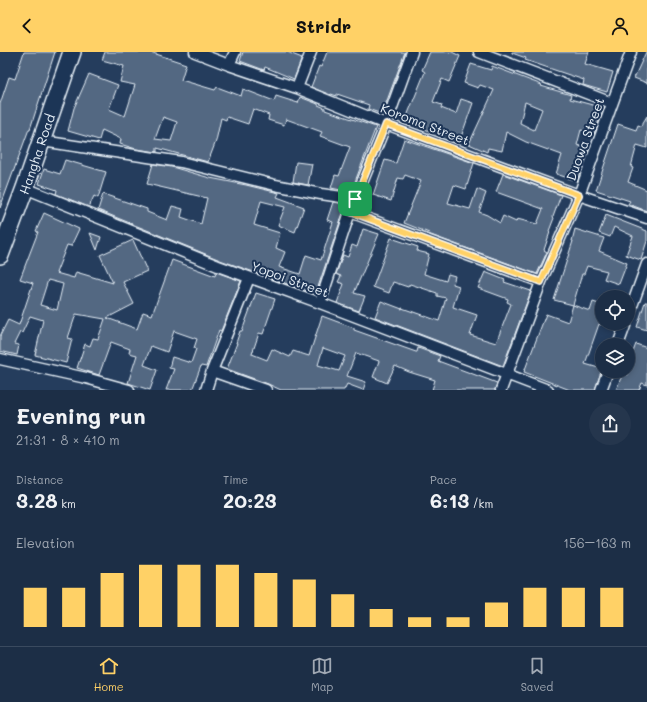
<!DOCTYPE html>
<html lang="en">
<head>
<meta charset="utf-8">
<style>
  :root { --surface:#1c2e46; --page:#25364d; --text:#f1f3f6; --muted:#a0a8b3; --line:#3a4a5f; --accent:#ffd166 }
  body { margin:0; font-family:Mali,sans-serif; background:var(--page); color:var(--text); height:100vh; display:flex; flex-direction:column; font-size:15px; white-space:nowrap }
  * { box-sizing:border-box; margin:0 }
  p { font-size:13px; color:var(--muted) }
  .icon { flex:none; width:22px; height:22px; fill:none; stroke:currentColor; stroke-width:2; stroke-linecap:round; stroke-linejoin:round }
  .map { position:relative; height:338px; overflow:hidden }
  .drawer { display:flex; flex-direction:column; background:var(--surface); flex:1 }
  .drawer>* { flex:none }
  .controls { position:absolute; left:595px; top:238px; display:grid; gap:8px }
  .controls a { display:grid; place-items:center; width:40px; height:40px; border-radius:50%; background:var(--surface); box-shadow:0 2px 6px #0003,0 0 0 1px var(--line); font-size:20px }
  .pin { position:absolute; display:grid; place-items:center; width:34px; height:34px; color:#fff; margin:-17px; border-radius:8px; box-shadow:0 2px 6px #0006 }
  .round { display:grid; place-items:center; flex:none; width:42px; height:42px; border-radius:21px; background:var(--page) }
  .headline { display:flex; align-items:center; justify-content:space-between; height:68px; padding:0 16px }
  h1 { font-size:22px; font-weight:800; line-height:30px }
  .figures { display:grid; grid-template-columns:repeat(3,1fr); gap:6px; height:68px; padding:4px 16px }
  .figures div { display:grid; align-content:center }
  .figures b { font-size:20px; font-weight:800 }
  .figures small { font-size:11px; font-weight:400 }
  .figures p { font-size:11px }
  .chart { height:112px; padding:8px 16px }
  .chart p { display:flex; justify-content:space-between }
  .chart svg { width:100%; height:72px; margin-top:4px; stroke:var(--accent); stroke-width:6 }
  header { display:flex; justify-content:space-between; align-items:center; height:52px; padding:0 16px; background:var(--accent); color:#111; font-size:18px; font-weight:800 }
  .tab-bar { display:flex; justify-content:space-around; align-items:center; height:56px; border-top:1px solid var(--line); background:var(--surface); font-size:11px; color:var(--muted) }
  .tab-bar a { display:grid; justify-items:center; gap:2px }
  .tab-bar .active { color:var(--accent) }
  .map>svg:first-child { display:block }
</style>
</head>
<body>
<header><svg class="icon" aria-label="back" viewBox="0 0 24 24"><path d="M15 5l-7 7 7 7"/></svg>Stridr<svg class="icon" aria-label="person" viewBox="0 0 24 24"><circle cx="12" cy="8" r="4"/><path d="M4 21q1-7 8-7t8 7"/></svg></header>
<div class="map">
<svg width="647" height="338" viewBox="0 0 647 338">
  <rect width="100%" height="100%" fill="#253d5d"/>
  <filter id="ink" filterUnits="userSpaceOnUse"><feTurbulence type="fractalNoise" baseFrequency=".025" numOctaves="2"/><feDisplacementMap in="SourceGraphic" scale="8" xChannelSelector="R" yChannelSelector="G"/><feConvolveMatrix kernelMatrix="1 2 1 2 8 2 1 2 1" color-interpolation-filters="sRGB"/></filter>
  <g filter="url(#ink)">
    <path fill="#536782" stroke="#e8f1f8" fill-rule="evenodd" d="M24 0H55L30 77H29L0 156V52L9 25 15 27Z
      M105 0H150L186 12 181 28 215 38 217 35 241 44 243 37 274 49 276 44 298 51 300 45 318 52V53L325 56V58L376 75 351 140 331 136 335 123 339 124 350 95 320 84 322 80 286 67 284 73 268 68 269 63 253 57 248 72 227 65 226 68 221 66 216 89 208 110 157 96V100L136 97 120 92 121 87 102 78 99 88 68 79 74 56 89 22 118 33 109 57 125 64 135 33 120 30 124 14 102 8ZM163 65 177 70 171 89 155 87Z
      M243 0H287L302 6 294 27 265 15 264 18 240 9Z
      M327 0H405L382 62 368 57 369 53 337 42V44L331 42 330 43 311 35 319 14 321 15Z
      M430 0H452L460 4 449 30 442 27 433 50 442 53 441 56 456 62 461 47 473 51 460 88 433 78 432 80 405 69 425 20 422 18Z
      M512 0H589L585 12 613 20 607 40 583 33 584 28 525 8 526 6 512 1Z
      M646 0H647V31L634 26Z
      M471 12 491 18 492 14 542 33 541 34 571 43 570 47 604 56 594 82 581 78 577 93 588 97 577 129 556 122 562 103 526 90 506 80 502 99 488 96 487 100 469 92 494 38 480 33 478 36 464 31ZM525 50 542 57 534 78 520 71Z
      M647 64V96L637 93 631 115 633 116 628 130 647 138V159L628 152 630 149 596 138 618 72 636 78 638 73 641 74Z
      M404 87 474 111 466 137 454 133 448 151 470 157 477 137 486 141 479 160 487 163 500 171 503 164 516 170 517 167 537 172 543 157 496 140 503 122 561 143 553 165 554 166 549 179 550 180 544 198 547 200 537 222 428 182 429 181 404 171 421 129 405 123 403 127 398 126 391 149 373 143 385 108 396 111Z
      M65 108 106 120 98 146 94 144 89 155 56 142 57 138 39 132 44 117 60 122Z
      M296 110 312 112 308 133 293 130Z
      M153 112 172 115 210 126 246 133 279 141 277 145 304 155 295 180 278 173 285 155 261 149 254 173 280 181 276 196 285 200 279 215 300 222 306 203 321 208 333 170 327 168 333 150 346 152 316 241 307 238V239L220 208 98 158 103 142 147 157V160L167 168 172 154 183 157 181 165 201 172 207 146 147 132Z
      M44 161 79 177 71 194 67 193 56 221 74 226 76 220 113 231 100 203 133 188 147 219 123 230 134 252 107 266 137 277 143 260 152 263 172 208 215 224 216 220 241 229 221 279 219 278 206 315 201 314 192 338H166L174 317 169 316 172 305 191 311 196 297 194 296 197 287 174 279 167 300 151 294 144 313 157 318 150 338 128 331 137 303 129 301 130 297 111 290 99 323 77 316 85 292 90 294 93 286 98 287 105 267 76 262 68 286 72 287 66 311 35 303 43 268 30 264 22 281 20 280 14 292 19 293 17 303 0 299V284L8 268 19 273 33 231 20 227 38 180 36 179ZM48 228 63 232 57 258 40 253Z
      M606 163 647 179V189L641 208 626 203 633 184 614 175 610 185 599 181Z
      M363 177 379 182 354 241 365 244 359 259 337 251 344 232 338 230 341 224 336 222 343 203 348 205 352 193 357 195Z
      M575 177 604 186 599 199 627 211 619 232 604 227 607 219 587 214 584 222H582L573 253 554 248 573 189H572Z
      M90 181 101 185 97 198Z
      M391 186 418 195 417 199 429 202 424 222 446 229 448 222 455 224 453 232 459 234 453 255 477 263 470 283 496 291 511 252 507 250 508 247 478 236 485 220 505 228 504 230 531 239 503 314 375 265 381 249 402 257V256L439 269 446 246 437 244V241L410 232 408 235 393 230 389 241 373 235Z
      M256 241 275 247 263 282 259 281 252 302 267 308 272 297 290 305 293 299 309 304 322 264 354 276V278L416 300H417L418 296 440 304 438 309 497 331 495 338H432L435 328 409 320 395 314 387 331 373 325 379 309 356 301 347 324 366 330 363 338 347 332 344 338H281L268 332 227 317 237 291H236L240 279H242ZM323 296 345 304 339 319 318 313Z
      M593 250 602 253V268L601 273 599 272 585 312 602 317 595 338H570L524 320 546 262 568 270 573 253 590 259Z
      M645 250H647V278L637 275Z
      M636 292 647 296V333L642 331 639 338H616L623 321 628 323V313Z"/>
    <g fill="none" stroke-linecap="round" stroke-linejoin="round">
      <g stroke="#e8f1f8" stroke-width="13">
        <path id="minor" d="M195 0 229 13 297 36 386 72 579 143 647 166
          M479 0 612 51
          M229 13 235 0
          M297 36 311 0
          M42 89 181 110 275 133 321 142 355 147
          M25 136 218 214 320 251 548 338
          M350 160 541 230
          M320 251 350 160 386 72 412 0
          M628 265 647 212
          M618 293 626 271
          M0 307 86 326 129 338
          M212 319 266 338
          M206 338 212 319 249 226
          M501 338 541 230 579 143 631 0
          M601 338 608 319"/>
      </g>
      <g stroke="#e8f1f8" stroke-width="20">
        <path id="trunk" d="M0 203 25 136 72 0"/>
      </g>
      <use href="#minor" stroke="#1d3557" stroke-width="10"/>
      <use href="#trunk" stroke="#1d3557" stroke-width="17"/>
    </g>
  </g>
  <g fill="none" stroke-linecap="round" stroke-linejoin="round" filter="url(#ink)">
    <g stroke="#fff" stroke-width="8">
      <path id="route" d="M386 72 579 143 541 230 350 160Z"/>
    </g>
    <use href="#route" stroke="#ffd166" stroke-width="5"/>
  </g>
  <g text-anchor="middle" stroke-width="4" stroke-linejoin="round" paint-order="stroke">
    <g font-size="13" fill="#e8f1f8" stroke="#1d3557">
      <text transform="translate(425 72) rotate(21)" y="5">Koroma Street</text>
      <text transform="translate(585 87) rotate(-70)" y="5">Duowa Street</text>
      <text transform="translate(37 102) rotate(-71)" y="5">Hangha Road</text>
      <text transform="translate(290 227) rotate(20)" y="5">Yopoi Street</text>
    </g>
  </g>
</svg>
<div class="controls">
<a><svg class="icon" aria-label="locate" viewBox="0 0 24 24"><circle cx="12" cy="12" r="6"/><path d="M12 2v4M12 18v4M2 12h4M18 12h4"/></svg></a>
<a><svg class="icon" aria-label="layers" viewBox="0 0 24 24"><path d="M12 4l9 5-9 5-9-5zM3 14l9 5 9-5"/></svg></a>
</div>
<div class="pin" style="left:355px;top:147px;background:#1e9e55"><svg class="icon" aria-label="arrive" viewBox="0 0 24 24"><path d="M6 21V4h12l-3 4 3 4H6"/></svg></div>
</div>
<section class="drawer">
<div class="headline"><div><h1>Evening run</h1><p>21:31 · 8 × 410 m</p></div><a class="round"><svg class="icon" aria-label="share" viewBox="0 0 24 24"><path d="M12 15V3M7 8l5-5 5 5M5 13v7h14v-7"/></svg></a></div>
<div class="figures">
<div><p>Distance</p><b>3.28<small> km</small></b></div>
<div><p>Time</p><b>20:23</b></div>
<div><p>Pace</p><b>6:13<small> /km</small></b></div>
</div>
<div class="chart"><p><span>Elevation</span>156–163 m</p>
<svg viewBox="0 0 160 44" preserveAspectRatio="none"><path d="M5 44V20M15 44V20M25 44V11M35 44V6M45 44V6M55 44V6M65 44V11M75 44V15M85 44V24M95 44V33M105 44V38M115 44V38M125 44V29M135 44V20M145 44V20M155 44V20"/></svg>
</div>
</section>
<nav class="tab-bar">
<a class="active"><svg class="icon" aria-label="home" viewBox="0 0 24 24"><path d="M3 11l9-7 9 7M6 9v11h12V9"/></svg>Home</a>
<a><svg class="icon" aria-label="map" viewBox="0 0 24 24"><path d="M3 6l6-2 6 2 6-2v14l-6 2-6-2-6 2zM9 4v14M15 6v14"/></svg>Map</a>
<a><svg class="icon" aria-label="saved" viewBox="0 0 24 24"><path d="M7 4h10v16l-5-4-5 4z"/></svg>Saved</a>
</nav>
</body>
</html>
